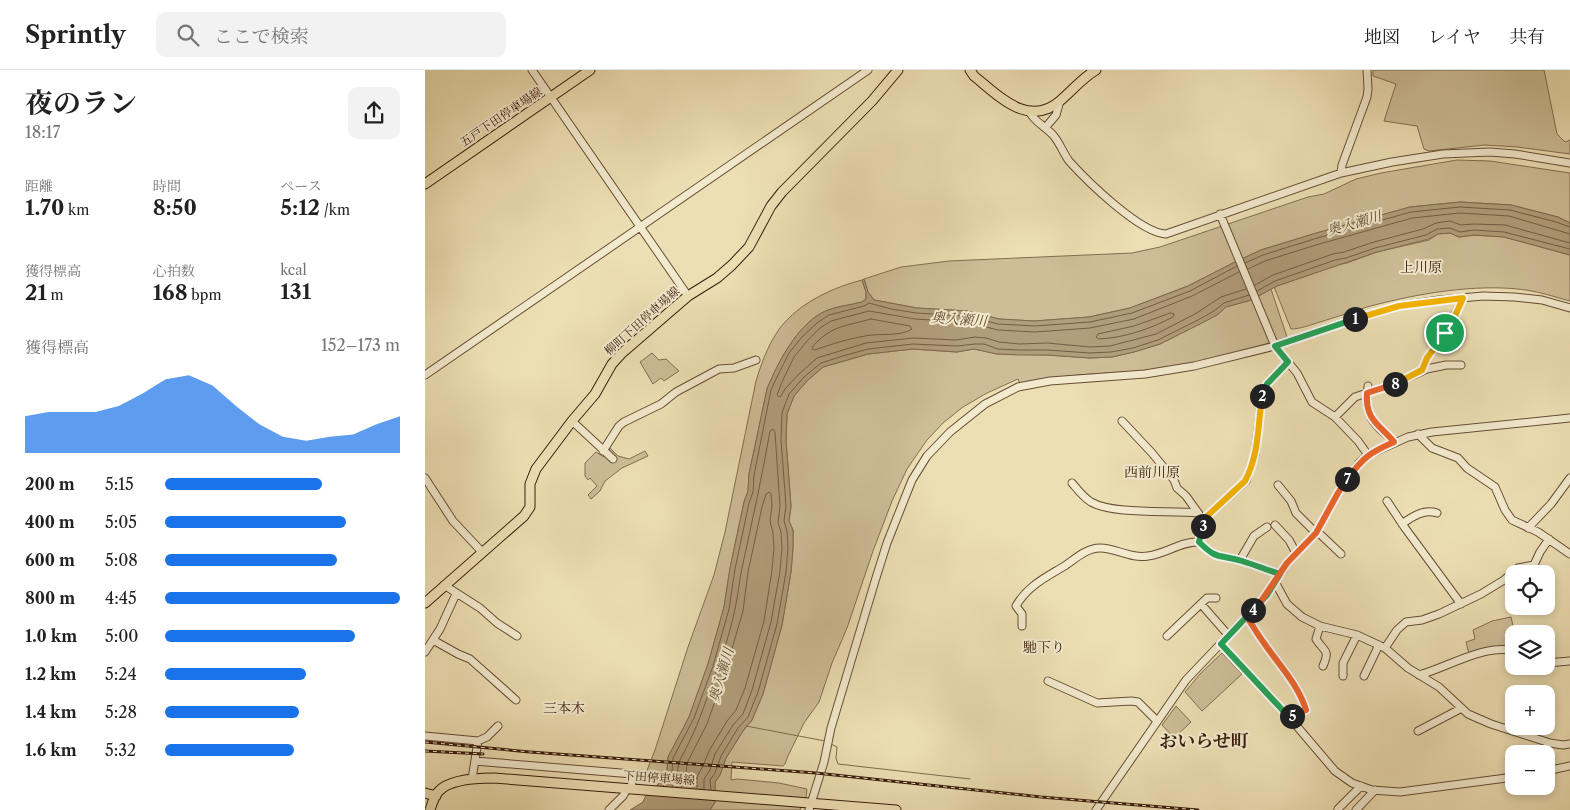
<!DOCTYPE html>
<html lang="ja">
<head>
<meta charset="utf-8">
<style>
  :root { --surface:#fff; --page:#f2f2f2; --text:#222; --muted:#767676; --line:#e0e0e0; --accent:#1a73e8 }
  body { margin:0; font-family:"Libre Caslon Text","Noto Serif JP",serif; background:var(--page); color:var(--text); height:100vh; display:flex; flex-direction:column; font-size:19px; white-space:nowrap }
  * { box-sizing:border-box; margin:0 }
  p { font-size:16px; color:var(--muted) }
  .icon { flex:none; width:28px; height:28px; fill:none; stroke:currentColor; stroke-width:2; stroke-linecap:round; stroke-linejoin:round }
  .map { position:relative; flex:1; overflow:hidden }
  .panel { display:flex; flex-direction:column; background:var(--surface); width:425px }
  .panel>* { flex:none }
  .controls { position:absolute; left:1080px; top:495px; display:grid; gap:10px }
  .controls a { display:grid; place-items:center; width:50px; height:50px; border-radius:10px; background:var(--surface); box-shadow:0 2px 8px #0003; font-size:25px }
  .pin { position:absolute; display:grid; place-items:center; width:42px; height:42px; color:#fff; margin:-21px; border:2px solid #fff; border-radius:50%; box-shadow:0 1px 5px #0007 }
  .km { position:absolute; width:25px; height:25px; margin:-12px; border-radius:50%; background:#222; color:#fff; font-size:14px; line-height:25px; text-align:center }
  .round { display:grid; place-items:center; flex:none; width:52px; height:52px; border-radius:10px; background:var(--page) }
  .headline { display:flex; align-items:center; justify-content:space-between; height:85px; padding:0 25px }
  h1 { font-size:28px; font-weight:700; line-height:38px }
  .stats { display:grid; grid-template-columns:repeat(3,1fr); gap:8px; height:85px; padding:5px 25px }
  .stats div { display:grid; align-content:center }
  .stats b { font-size:21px; font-weight:700 }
  .stats small { font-size:14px; font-weight:400 }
  .stats p { font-size:14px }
  .chart { height:140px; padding:10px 25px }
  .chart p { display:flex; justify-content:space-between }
  .chart svg { width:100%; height:90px; margin-top:5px; fill:var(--accent); opacity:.7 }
  ul { padding:0 25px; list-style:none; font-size:16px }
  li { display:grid; grid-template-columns:80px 60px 1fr; align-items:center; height:38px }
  li i { height:12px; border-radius:6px; background:var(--accent) }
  header { display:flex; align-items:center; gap:30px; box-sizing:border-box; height:70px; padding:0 25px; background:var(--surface); border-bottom:1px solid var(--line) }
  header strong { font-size:24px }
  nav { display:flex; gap:28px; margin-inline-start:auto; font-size:18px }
  .search { width:350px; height:45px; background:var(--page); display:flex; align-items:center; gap:12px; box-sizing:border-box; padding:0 18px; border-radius:10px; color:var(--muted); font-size:19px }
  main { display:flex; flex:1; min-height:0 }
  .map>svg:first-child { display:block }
</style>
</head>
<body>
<header>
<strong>Sprintly</strong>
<div class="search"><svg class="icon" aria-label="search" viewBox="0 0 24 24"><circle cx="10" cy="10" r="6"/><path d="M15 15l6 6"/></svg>ここで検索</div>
<nav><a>地図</a><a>レイヤ</a><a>共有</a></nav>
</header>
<main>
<section class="panel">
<div class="headline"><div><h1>夜のラン</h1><p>18:17</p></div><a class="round"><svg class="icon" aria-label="share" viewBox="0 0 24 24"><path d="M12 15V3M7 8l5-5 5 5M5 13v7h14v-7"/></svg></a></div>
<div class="stats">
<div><p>距離</p><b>1.70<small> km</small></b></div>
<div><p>時間</p><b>8:50</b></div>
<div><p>ペース</p><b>5:12<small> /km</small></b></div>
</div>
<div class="stats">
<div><p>獲得標高</p><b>21<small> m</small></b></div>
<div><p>心拍数</p><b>168<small> bpm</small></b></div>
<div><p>kcal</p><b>131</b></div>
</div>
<div class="chart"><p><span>獲得標高</span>152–173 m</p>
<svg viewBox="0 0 160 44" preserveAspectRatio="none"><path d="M0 44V26L10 24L20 24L30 24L40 21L50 15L60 8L70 6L80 11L90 21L100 30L110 36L120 38L130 36L140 35L150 30L160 26V44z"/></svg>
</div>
<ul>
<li><b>200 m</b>5:15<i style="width:67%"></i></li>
<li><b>400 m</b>5:05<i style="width:77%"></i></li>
<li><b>600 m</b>5:08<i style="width:73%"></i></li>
<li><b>800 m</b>4:45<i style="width:100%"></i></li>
<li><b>1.0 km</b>5:00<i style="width:81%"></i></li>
<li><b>1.2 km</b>5:24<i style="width:60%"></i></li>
<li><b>1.4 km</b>5:28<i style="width:57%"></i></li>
<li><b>1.6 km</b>5:32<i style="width:55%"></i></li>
</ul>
</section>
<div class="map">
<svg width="1145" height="740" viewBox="0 0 1145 740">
  <rect width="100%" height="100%" fill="#eddfb4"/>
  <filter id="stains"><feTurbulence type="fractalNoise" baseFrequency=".004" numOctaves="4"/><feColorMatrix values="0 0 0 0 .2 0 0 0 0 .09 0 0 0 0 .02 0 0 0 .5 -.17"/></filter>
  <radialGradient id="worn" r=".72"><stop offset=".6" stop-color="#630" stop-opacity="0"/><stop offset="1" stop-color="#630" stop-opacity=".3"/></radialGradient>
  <path fill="#cebe97" stroke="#846e50" d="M948 0H1119L1132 64 1140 72 1145 70V84L1092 77 1060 75 1004 81 999 79 992 56 959 51 971 14 948 6Z
    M1032 90 1065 91 1145 103V153L1133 147 1086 135 1035 132 985 137 888 164 836 180 808 193 763 216 705 238 664 247 609 251 574 249 542 241 492 238 449 230 443 222 439 209 476 197 524 191 707 183 735 177 883 127 899 124 931 109 956 103Z
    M1025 163 1034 167 1049 165 1079 167 1145 185V231C1130 227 1115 222 1101 220 1051 213 990 224 942 237 927 242 911 247 895 252 886 255 875 259 866 259L849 217 912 195 922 193 952 182 1004 170 1013 164Z
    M437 210 441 222V229L437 232C426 235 414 236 403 240 374 251 353 292 342 319L324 404 323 421 319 432 305 498 299 537 283 594 264 647 243 687 242 701 239 708 236 711 221 709 219 708 230 680 263 577 289 505 300 462 331 311C337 291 346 267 360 252 379 231 409 217 437 210Z
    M846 219 862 267C819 282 773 295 728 300 682 304 640 303 595 314L593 309 562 323 538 337 518 353 502 370 482 399 467 431 448 481 422 558 407 593 394 632 379 653 363 686 360 694 358 696 307 692 306 710 312 709 354 713 382 719 381 727 375 740H285L290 732V712L295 705 301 688 318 661 327 650 338 624 357 555 366 502 368 478V460L364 451 366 436 361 370 362 344 369 326 382 311 398 297 419 291 443 284 488 279 532 282 549 279 572 284 622 285 665 288 687 287 709 282 735 274 792 245 801 237 826 230Z
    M227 283 234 290 241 289 254 301 239 311 236 308 228 314 215 292Z
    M185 378 193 386 204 389 220 381 223 386 197 398 180 411 175 421 166 429 163 425 172 416 165 408 163 410 160 406V393L171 382 179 387Z
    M1086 547 1090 564H1089V574L1073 579 1044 584 1041 572 1050 569 1048 560 1067 551Z
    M797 583 817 604 777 641 760 622 775 604Z
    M751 636 766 652 749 668 737 655Z"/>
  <path fill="#b09d7a" stroke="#806a4d" d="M1035 132 1086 135 1133 147 1145 153V185L1079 167 1049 165 1034 167 1025 163 1013 164 1004 169 952 182 852 216 826 230 801 237 792 245 775 254 735 274 709 282 687 287 665 288 622 285H594L572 284 549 279 532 282 488 279 443 284 398 297 382 311 369 326 362 344 361 370 366 436 364 451 368 460V478L366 502 357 555 338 624 327 650 318 661 301 688 295 705 290 712V732L285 740H205L218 732 220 727 239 708 242 701 243 687 264 647 283 594 299 537 305 498 319 432 323 421 324 404 342 319C353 292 374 251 403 240 414 236 426 235 437 232L441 229V222L437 210 439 209 443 222 449 230 492 238 542 241 574 249 609 251 664 247 705 238 763 216 808 193 836 180 888 164 985 137Z"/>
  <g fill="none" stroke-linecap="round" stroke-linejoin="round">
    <path stroke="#745d42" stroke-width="1" d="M820 193 838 185 889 169 986 142 1035 137 1085 140 1131 152 1145 157
      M823 199 840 191 891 175 987 148 1035 143 1084 146 1145 164
      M814 202 767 226 709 249 665 258 610 262 573 260 541 252 490 249 444 241 406 251 395 258 382 271 369 287 357 312 352 325 354 327 356 326 360 319 374 304 392 288 441 273 488 268 531 270 550 267 561 268 574 272 594 274 622 273 665 277 685 276 731 264 770 244 796 227 821 219
      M830 215 848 205 908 184 919 182 949 172 998 159 1011 153 1025 151 1036 155 1049 154 1080 155 1145 173
      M832 221 850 211 910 190 921 188 950 178 1001 165 1012 159 1025 158 1035 162 1049 160 1079 162 1145 179
      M746 243 749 244 748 247C725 259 699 268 673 269L671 267 673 264 709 256Z
      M446 249 485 256 487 259C475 267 454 263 440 266 423 269 406 274 390 280L387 279C388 275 391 273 394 270 410 255 426 255 446 249Z
      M238 716 244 710 247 702 248 688 269 648 288 596 304 539 310 499 324 433 328 422 329 405 346 320 351 309 364 283 377 267 392 253 404 245 439 236 444 233 466 239 491 243 541 246 573 254 610 256 665 252 707 243 765 221 812 196
      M247 717C254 707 251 697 256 688 268 666 276 646 284 622 294 595 304 568 310 539 313 526 314 512 317 498 327 452 337 407 345 361L348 359 350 362 355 436 353 453 356 462 357 478 355 501 346 552 327 620 318 644 308 655 290 684 285 700 279 709V719
      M256 717 261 705 262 693 282 654 301 599 318 541 323 502 337 437 341 424 344 422 346 424 347 435 345 451 348 463 349 478 347 500 339 551 320 618 311 640 302 651 284 681 278 696 272 707V718
      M286 720 285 710 290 703 296 686 313 658 323 647 333 622 352 554 361 502 363 478 362 461 359 451 361 436 356 370 357 343 364 324 379 307 396 293 418 286 443 279 488 274 532 276 550 274H559L573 279 594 280H622L665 283 686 282 708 278 733 270 773 250 789 241 799 233 824 225"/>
    <path stroke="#806a4d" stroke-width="1" d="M321 656 400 671
      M406 674 412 677 411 688 413 694 545 709"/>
    <g stroke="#664e34" stroke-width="9">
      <path id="minor" d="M107 0 263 226
        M604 41C609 52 620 56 628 65 635 73 638 83 644 91 662 111 715 163 741 164L916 103 967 92 1018 84 1065 82 1090 84 1145 93
        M620 58 631 45 635 31
        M916 103 917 95 942 27 943 19 942 0
        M795 144 850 276 872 303 887 332 910 347 933 371 943 385
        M997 300 1002 288 1024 257 1038 228
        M0 305 443 0
        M943 316C941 332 941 346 954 358 959 363 965 367 969 372
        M910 347 930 327 972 313 1002 299 1021 295H1036
        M147 351 188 389
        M697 351 727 383 749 410 752 418 761 426 774 444
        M993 364 1007 378 1033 388 1042 398 1070 417 1080 440 1087 450 1113 462 1145 484
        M178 381 194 356 199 352 236 334 251 322 294 299 309 298 331 290
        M0 408 28 451 58 483
        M647 413C653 420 658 427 666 432 689 445 745 440 773 443
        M853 415 866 431 871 443 891 463 896 465 916 484
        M962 431 980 458 1036 534
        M977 454C988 446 999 439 1012 443
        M850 455 864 470 871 483
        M1103 458 1126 434 1145 408
        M774 472 780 448 821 411 830 385 837 324 842 314 863 292
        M815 490 829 466 842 457
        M850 512 862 534 877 547 895 556 932 565 960 578 983 598 1014 617 1043 644 1066 654 1125 673 1138 675 1145 674
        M19 515 55 538 72 553 92 566
        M776 534 804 566
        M822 547C828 556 833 565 839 573 855 595 873 614 881 640L864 647
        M597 556V544L591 536C603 515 622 507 641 495 651 488 662 478 675 478 691 478 706 489 723 486 741 484 756 471 774 472 793 491 794 484 817 491 830 495 842 500 855 504
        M895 556 891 569C900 583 905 579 898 596
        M742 566 782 528H791
        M8 570 33 584 45 589 91 630
        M796 574 864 647 910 701 927 713 947 720 975 722 1089 707
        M960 578 972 560 981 552 997 550 1014 544 1056 524 1079 510 1093 498 1109 495 1115 482 1124 469
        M0 582 15 559 31 524
        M1121 593 1145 591
        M994 605C1021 598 1061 573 1089 581
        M918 606V593L932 565
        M939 606 954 575
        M623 611 672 633 706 631 713 632 732 651
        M993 661 1035 639
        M0 666 53 671 62 667 73 656
        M50 691 208 704 206 719
        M1121 701 1145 696
        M47 709 53 671
        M913 739 936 716
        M184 740 198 726 202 719
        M384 740 399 692 406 658 450 511 462 473 487 410 502 386 525 362 560 334 593 317 625 311 720 304 769 296 850 276 914 254 974 236 1014 230 1058 226 1089 227 1117 230 1145 238
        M671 740 761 610 842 525 862 493 891 463 913 423 934 393 943 385 983 367 1007 362 1145 348
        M931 740 950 720"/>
    </g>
    <g stroke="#391d0a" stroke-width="11">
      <path id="major" d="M545 0 549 6C574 26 604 59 636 30 648 20 657 8 671 0
        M0 114 165 0
        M0 533 99 446 105 437V414L111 399 147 351 170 324 187 294 197 283 263 226 292 208 307 195 324 177 346 136 357 122 447 31 473 0
        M0 723 11 726
        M5 740C7 734 9 726 14 721 25 709 54 708 69 708L471 740"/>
    </g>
    <use href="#minor" stroke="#f3eace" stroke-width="7"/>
    <use href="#major" stroke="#eddfb4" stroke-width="9"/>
    <g stroke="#391d0a" stroke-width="3">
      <path id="rail" d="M0 672 105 682 391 703 616 727 773 740
        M0 681 58 684"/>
    </g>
    <use href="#rail" stroke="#f3eace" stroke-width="1" stroke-dasharray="4" stroke-linecap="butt"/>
  </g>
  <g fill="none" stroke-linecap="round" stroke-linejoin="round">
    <g stroke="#fff" stroke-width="10">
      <path id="split-1" d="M930 249 974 236 1038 228 1030 246 1020 263"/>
    </g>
    <g stroke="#fff" stroke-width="10">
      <path id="split-2" d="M837 326 842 314 863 292 850 276 930 249"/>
    </g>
    <g stroke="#fff" stroke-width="10">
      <path id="split-3" d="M778 456 780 448 820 411C834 385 833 355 837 326"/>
    </g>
    <g stroke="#fff" stroke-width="10">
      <path id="split-4" d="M778 456 774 472C793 491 794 484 817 491 830 495 842 500 855 504L842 525 828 540"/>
    </g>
    <g stroke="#fff" stroke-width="10">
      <path id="split-5" d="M828 540 796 574 864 647 867 646"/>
    </g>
    <g stroke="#fff" stroke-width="10">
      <path id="split-6" d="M837 530 822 547C828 556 833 565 839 573 854 595 873 614 881 640L867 646"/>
    </g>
    <g stroke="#fff" stroke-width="10">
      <path id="split-7" d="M837 530 862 493 891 463 913 423 922 409"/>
    </g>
    <g stroke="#fff" stroke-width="10">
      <path id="split-8" d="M922 409C939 387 944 383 969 372 954 354 940 350 942 323L970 314"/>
    </g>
    <g stroke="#fff" stroke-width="10">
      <path id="split-9" d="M970 314 997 300 1002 288 1020 263"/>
    </g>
    <use href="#split-1" stroke="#f5b400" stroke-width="6"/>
    <use href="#split-2" stroke="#22a559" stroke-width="6"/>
    <use href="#split-3" stroke="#f5b400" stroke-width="6"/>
    <use href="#split-4" stroke="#22a559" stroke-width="6"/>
    <use href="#split-5" stroke="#22a559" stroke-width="6"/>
    <use href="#split-6" stroke="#f0652b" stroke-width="6"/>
    <use href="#split-7" stroke="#f0652b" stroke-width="6"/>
    <use href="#split-8" stroke="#f0652b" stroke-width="6"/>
    <use href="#split-9" stroke="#f5b400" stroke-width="6"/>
  </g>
  <g text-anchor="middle" stroke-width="4" stroke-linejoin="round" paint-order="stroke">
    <g font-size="12" fill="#391d0a" stroke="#f3eace">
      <text transform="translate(76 47) rotate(-34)" y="4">五戸下田停車場線</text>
      <text transform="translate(217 251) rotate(-42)" y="4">柳町下田停車場線</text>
      <text transform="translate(234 708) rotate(4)" y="4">下田停車場線</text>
    </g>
    <g font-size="14" font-style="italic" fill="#634a31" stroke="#f3eace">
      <text transform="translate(929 153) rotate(-16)" y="5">奥入瀬川</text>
      <text transform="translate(534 249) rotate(4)" y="5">奥入瀬川</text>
      <text transform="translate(296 605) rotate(-74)" y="5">奥入瀬川</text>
    </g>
    <g font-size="14" fill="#391d0a" stroke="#f3eace">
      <text x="996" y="202">上川原</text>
      <text x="727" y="407">西前川原</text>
      <text x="619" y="582">馳下り</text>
      <text x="139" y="643">三本木</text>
    </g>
    <g font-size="18" font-weight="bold" fill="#391d0a" stroke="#f3eace">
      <text x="779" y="677">おいらせ町</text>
    </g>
  </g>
  <rect width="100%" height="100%" filter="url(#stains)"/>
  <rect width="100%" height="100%" fill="url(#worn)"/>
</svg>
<div class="controls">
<a><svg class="icon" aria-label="locate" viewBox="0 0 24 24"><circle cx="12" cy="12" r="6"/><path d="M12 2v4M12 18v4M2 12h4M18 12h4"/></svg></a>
<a><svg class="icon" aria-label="layers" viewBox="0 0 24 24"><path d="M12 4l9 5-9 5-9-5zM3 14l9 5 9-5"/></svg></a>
<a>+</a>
<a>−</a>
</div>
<div class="pin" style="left:1020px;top:263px;background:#1e9e55"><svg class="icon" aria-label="arrive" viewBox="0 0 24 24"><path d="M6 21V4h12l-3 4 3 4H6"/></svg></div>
<b class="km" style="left:930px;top:249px">1</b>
<b class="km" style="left:837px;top:326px">2</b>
<b class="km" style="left:778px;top:456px">3</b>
<b class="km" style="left:828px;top:540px">4</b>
<b class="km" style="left:867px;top:646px">5</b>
<b class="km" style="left:922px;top:409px">7</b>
<b class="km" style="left:970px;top:314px">8</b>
</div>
</main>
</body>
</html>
